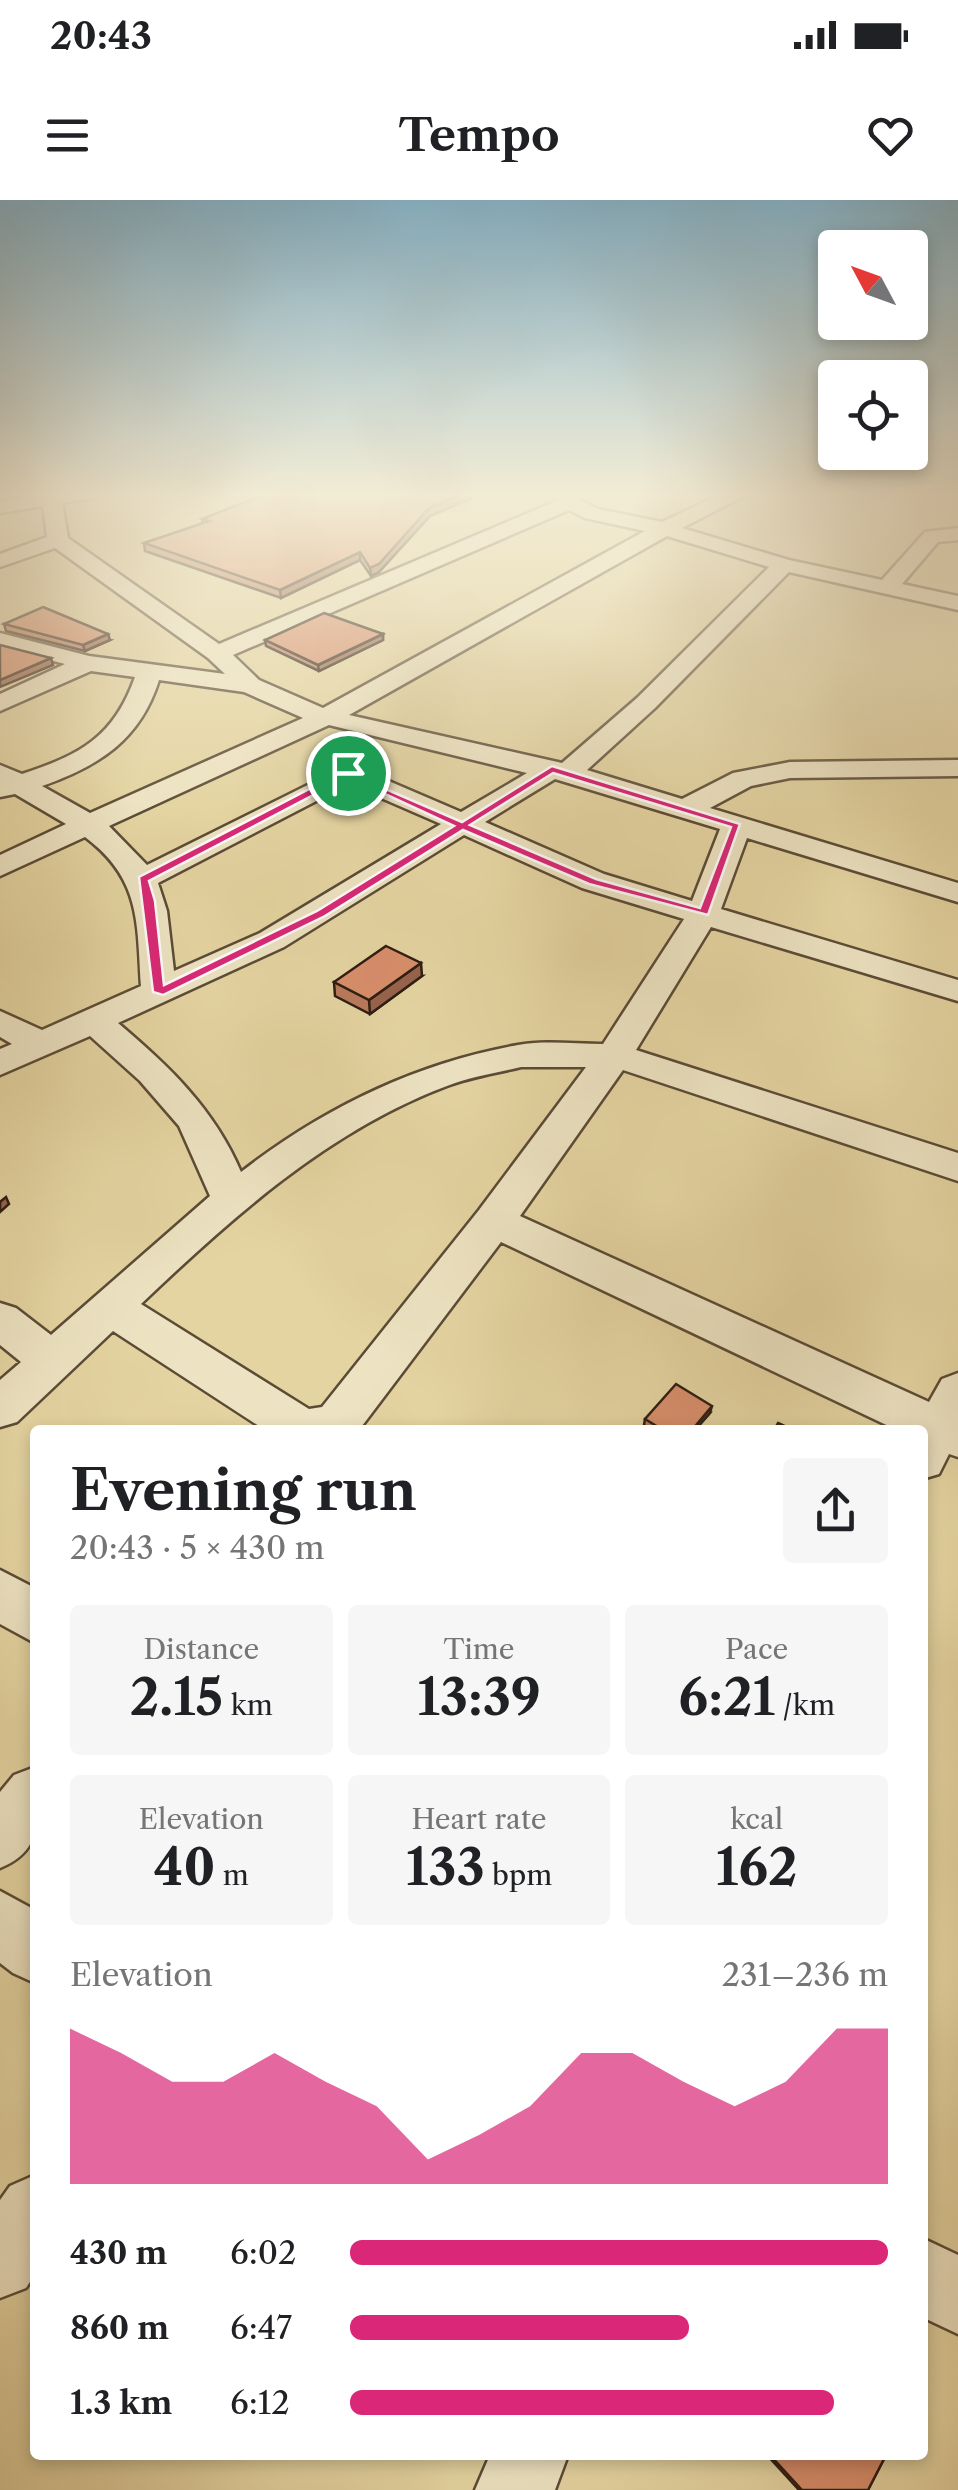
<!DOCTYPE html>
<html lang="en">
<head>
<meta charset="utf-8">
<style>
  :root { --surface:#fff; --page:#f6f6f6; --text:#202124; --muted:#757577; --accent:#db2777 }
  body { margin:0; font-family:"Libre Caslon Text",serif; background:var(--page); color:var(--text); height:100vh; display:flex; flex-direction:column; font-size:38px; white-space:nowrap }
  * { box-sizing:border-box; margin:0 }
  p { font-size:32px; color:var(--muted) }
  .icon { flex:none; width:55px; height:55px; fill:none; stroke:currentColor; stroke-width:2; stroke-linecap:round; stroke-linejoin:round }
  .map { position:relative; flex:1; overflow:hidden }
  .details { position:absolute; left:30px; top:1225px; width:898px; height:1035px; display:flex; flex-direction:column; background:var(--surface); border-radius:10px; box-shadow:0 5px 15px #0003 }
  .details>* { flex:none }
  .needle { width:65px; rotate:311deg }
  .buttons { position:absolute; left:818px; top:30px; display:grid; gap:20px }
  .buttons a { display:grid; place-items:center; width:110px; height:110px; border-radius:10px; background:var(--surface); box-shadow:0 5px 15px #0003; font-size:50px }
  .pin { position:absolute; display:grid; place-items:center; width:85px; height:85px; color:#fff; margin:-42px; border:5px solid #fff; border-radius:50%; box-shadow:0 2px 10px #0007 }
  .round { display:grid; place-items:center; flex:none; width:105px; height:105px; border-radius:10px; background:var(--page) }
  .overview { display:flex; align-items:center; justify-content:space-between; height:170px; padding:0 40px }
  h1 { font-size:55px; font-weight:800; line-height:75px }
  .metrics { display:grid; grid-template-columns:repeat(3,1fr); gap:15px; height:170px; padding:10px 40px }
  .metrics div { display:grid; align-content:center; border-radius:10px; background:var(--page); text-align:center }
  .metrics b { font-size:50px; font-weight:800 }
  .metrics small { font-size:28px; font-weight:400 }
  .metrics p { font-size:28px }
  .chart { height:280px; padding:20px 40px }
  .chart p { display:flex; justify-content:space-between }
  .chart svg { width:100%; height:180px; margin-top:10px; fill:var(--accent); opacity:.7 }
  ul { padding:0 40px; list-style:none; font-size:32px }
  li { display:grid; grid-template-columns:160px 120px 1fr; align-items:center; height:75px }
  li i { height:25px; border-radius:12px; background:var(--accent) }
  .status { display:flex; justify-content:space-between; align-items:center; height:70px; padding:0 50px; background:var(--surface); direction:ltr }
  .status svg { height:28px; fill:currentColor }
  header { display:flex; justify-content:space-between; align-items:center; height:130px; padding:0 40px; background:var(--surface); font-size:45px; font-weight:800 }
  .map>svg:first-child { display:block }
</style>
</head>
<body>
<div class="status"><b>20:43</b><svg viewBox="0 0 49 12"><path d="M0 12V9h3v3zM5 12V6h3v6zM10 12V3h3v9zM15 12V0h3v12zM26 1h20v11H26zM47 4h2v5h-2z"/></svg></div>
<header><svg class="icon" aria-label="menu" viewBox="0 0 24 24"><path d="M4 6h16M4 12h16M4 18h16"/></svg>Tempo<svg class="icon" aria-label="heart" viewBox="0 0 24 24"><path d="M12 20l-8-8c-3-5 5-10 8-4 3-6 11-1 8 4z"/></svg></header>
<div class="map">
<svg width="958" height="2290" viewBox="0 0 958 2290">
  <rect width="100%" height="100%" fill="#e4d4a1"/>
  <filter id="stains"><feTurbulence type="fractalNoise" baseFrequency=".002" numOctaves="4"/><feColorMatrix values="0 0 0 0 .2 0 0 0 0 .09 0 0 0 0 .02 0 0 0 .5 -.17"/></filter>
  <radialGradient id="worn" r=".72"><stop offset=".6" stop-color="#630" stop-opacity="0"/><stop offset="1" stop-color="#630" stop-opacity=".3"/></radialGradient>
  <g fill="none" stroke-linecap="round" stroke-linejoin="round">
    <g stroke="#5b4b36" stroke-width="5">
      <path id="street" d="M29 293H100L97 297 62 303 68 338 219 444 559 300 557 293H577L579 300 598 309 662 322 724 293H750L682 328 789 360 882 380 925 332 958 328V340L938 342 902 384 958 396V410L789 372 655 508 587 570 682 599 733 573 790 562 958 560V576L790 578 751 586 710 608 958 683V702L747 638 721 709 958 780V801L711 727 636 850 958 953V981L623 870 520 1016 929 1202 942 1179 958 1173V1257L949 1254 939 1274 922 1279V1230H897L501 1042 359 1230H265L113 1131 17 1222 0 1227V1180L21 1162 0 1145V1103L16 1108 51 1135 210 996 179 926 140 881 90 836 0 875V849L12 844 0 837V811L42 830 141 786C137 722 141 679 85 637L0 676V655L66 624 15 594 0 597V565L22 574C80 555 114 537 135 477L91 471 0 511V494L65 464 0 447V433L89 456 225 474 208 458 55 348 0 367V354L47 337 43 306 0 313V301L32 296ZM569 310 585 318 645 331 323 508 259 480 233 455ZM667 336 769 367 637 498 562 563 349 515ZM159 480 244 492 303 518 90 613 42 586C99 566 140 540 159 480ZM329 525 527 573 461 612 370 573 386 561 372 553 147 665 109 626ZM555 579 720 629 692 701 604 674 485 622ZM349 584 441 624 260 733 174 771 167 711 158 683ZM464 635 582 688 684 719 603 844C576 844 545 840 518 845 416 863 322 909 241 972 214 909 170 867 118 823L284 747ZM521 867H586L479 1010 322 1207 309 1209 141 1104C230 1019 329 930 447 886 470 877 497 873 521 867Z
        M0 1370 35 1388V1443L0 1424Z
        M35 1567C35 1612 49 1648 0 1668V1592L14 1575Z
        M0 1691 35 1710V1783L13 1773 0 1763Z
        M35 1975V2074L26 2088 0 2098V2000L10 1986Z
        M922 2038 958 2055V2134L922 2117Z
        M490 2255H568L555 2290H475Z"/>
    </g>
    <use href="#street" fill="#ede3c2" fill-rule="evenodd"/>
  </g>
  <path fill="#ba7a5d" stroke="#2d1d12" stroke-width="2.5" d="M268 293H483L430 316 379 372 371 376 360 360 281 398 145 351 144 343 203 324 202 319Z
    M859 293H890L880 299Z
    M4 424 110 440 85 451 6 431Z
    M383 434V440L319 471 266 446 265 440Z
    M422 776 370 814 335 796 334 782Z
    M710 1213 695 1230H651L644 1225 645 1219Z
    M767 2255H886L868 2290H799Z"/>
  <path fill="#97634c" stroke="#2d1d12" stroke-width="2.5" d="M465 293H483L430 316 379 372 371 376 370 368 429 308Z
    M360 352V360L281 398 280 390Z
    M108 434 110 440 85 451 83 445Z
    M383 434V440L319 471 318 465Z
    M51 458 53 465 0 487V480Z
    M421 763 422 776 370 814 369 800Z
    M6 997 9 1004 0 1012V1002Z
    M712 1206 710 1213 695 1230H692Z"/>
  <path fill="#d88e6c" stroke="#2d1d12" stroke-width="2.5" d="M268 293H465L429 308 379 364 370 368 360 352 280 390 144 343 209 321 202 319Z
    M43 407 108 434 83 445 4 424Z
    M324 413 383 434 318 465 265 440Z
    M0 445 51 458 0 480Z
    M386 746 421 763 369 800 334 782Z
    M676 1184 712 1206 692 1230H663L645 1219Z
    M778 1223 793 1230H774Z
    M770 2255H886L868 2290H802Z"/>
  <linearGradient id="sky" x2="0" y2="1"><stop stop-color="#87b6cd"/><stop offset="0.48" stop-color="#f3ecd5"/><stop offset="1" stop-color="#f3ecd5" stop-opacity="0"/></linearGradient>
  <rect width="958" height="614" fill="url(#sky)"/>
  <path fill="#db2777" stroke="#fff" stroke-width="2.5" fill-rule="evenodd" d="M552 566 740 624 708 715 589 684 463 630 325 716 163 795 153 792 139 677 344 571 462 622ZM553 573 731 627 700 708 596 679 470 625ZM348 577 454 626 317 711 164 785 155 701 149 681Z"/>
  <rect width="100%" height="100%" filter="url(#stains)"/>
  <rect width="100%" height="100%" fill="url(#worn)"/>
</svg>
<div class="buttons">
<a><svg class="needle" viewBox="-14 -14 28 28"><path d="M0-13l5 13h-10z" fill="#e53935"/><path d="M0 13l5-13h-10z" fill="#757577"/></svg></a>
<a><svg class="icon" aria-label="locate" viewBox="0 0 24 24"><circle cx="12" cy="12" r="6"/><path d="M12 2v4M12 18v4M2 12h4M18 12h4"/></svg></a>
</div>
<div class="pin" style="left:348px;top:573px;background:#1e9e55"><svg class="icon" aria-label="arrive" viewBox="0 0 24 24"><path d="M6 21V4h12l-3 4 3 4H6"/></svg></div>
<section class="details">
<div class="overview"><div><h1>Evening run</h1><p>20:43 · 5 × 430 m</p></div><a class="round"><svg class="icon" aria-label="share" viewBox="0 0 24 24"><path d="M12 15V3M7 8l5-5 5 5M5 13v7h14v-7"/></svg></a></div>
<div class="metrics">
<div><p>Distance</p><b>2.15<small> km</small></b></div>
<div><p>Time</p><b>13:39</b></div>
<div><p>Pace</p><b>6:21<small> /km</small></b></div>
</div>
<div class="metrics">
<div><p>Elevation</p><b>40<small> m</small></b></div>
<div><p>Heart rate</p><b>133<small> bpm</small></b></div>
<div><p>kcal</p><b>162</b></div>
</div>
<div class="chart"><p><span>Elevation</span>231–236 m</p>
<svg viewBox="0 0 160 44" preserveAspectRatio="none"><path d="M0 44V6L10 12L20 19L30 19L40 12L50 19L60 25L70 38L80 32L90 25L100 12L110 12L120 19L130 25L140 19L150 6L160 6V44z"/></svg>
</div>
<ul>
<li><b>430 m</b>6:02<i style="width:100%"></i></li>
<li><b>860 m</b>6:47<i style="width:63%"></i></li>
<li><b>1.3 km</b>6:12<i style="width:90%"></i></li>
</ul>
</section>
</div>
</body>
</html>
